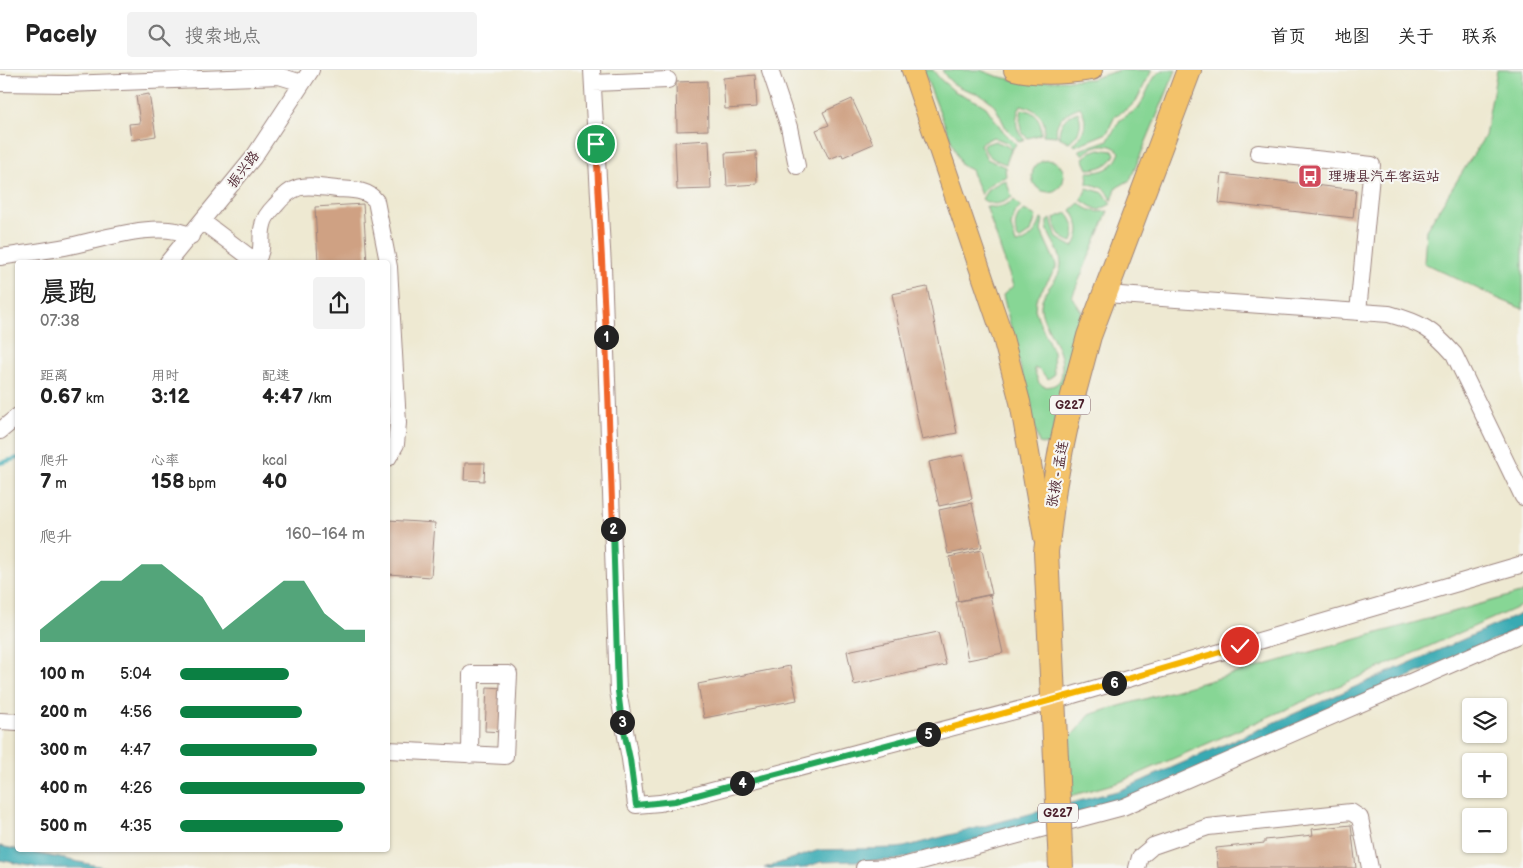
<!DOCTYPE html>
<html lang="zh">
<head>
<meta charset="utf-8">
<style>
  :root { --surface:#fff; --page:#f2f2f2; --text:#222; --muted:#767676; --line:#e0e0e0; --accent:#0b8043 }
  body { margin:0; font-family:"Balsamiq Sans","LXGW WenKai TC",sans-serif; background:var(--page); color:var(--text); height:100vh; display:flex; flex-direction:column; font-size:19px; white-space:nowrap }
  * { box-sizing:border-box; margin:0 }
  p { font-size:16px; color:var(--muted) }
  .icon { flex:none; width:28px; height:28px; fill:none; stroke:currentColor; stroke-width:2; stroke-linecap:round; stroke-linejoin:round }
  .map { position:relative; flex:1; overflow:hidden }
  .drawer { position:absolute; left:15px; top:190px; width:375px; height:592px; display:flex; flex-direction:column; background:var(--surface); border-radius:5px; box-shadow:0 1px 4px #0004 }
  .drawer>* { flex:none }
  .tools { position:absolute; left:1462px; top:628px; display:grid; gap:10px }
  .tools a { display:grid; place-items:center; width:45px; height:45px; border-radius:5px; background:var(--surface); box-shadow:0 1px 4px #0004; font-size:25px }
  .pin { position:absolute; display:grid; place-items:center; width:42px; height:42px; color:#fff; margin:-21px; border:2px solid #fff; border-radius:50%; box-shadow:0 1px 5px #0007 }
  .km { position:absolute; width:25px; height:25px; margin:-12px; border-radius:50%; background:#222; color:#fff; font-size:14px; line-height:25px; text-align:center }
  .round { display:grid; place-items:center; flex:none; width:52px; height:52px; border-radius:5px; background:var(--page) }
  .summary { display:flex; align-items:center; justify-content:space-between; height:85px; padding:0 25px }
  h1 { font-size:28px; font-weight:700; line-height:38px }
  .metrics { display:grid; grid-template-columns:repeat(3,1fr); gap:8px; height:85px; padding:5px 25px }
  .metrics div { display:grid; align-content:center }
  .metrics b { font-size:21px; font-weight:700 }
  .metrics small { font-size:14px; font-weight:400 }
  .metrics p { font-size:14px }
  .chart { height:140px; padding:10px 25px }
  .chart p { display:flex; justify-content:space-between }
  .chart svg { width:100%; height:90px; margin-top:5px; fill:var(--accent); opacity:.7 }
  ul { padding:0 25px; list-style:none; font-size:16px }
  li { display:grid; grid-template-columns:80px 60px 1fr; align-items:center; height:38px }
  li i { height:12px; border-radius:6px; background:var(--accent) }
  header { display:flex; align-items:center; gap:30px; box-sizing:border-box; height:70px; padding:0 25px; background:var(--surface); border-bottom:1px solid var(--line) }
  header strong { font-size:24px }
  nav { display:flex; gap:28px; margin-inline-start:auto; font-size:18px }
  .search { width:350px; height:45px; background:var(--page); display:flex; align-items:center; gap:12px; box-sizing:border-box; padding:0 18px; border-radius:5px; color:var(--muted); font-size:19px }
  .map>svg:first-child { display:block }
</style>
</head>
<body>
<header>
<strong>Pacely</strong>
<div class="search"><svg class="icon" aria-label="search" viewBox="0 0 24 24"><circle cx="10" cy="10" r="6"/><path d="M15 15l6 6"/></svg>搜索地点</div>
<nav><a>首页</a><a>地图</a><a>关于</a><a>联系</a></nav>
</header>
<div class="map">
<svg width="1523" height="798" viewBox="0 0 1523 798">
  <rect width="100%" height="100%" fill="#f6f6f2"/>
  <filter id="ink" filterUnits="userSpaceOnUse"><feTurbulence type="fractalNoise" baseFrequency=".02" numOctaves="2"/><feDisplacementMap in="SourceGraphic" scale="10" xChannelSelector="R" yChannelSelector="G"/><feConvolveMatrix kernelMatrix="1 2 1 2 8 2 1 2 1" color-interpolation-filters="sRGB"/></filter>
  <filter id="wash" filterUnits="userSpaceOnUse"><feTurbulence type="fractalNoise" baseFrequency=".0096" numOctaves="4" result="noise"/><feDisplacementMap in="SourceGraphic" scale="20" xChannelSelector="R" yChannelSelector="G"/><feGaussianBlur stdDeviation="1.12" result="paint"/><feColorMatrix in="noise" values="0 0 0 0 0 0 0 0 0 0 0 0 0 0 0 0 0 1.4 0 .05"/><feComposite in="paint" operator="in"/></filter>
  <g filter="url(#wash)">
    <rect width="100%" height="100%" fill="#eee9d2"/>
    <path fill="#87d695" stroke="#687a60" d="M923 0H933L940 9 954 21 978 32 986 37 1003 61 1016 74 1012 80 1008 73 993 67 980 74 987 89 1005 97 1006 107C994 110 987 115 981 125L971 100 961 95Z
      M942 0H980L996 6 1024 12 1091 9 1120 0H1152L1136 31 1130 37 1115 46 1107 63 1075 76 1073 74C1085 63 1089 51 1080 37 1067 42 1053 50 1057 66L1043 65C1049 49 1035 38 1021 35 1015 47 1014 60 1025 70L1019 72C1016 67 1010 63 1006 58 1001 49 998 39 990 31 974 17 955 24 942 0Z
      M1163 0H1176L1130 110 1116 118 1112 131C1108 119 1099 115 1087 114L1088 102C1103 103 1115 97 1120 82 1108 70 1093 75 1083 85L1079 80 1108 70 1120 50 1139 38 1151 13 1156 5Z
      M1497 0H1523V239L1499 229 1424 193 1426 160 1485 66Z
      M1022 39C1036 41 1042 51 1041 64L1028 68C1018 62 1019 50 1022 39Z
      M1078 42C1083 55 1080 63 1069 72L1059 67C1059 54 1065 46 1078 42Z
      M995 71 1007 76 1011 80 1006 94C995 90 987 88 983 75Z
      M1099 79 1113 81 1115 84C1111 95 1099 99 1088 99L1083 88 1091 82Z
      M1032 106a16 16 0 1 1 32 0a16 16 0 1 1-32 0Z
      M1002 111H1006L1012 127C1002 134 992 137 982 129L988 119Z
      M1087 118 1104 123 1111 134 1099 140 1090 136 1081 130Z
      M1014 130 1021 137 1014 143 1011 156 1016 174C1029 172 1037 162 1041 149L1043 150 1041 161 1056 194V198L1036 229 1035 239 1038 248 1053 282 1054 305 1048 309 1039 300 1034 298C1035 302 1037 309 1039 313 1045 320 1058 316 1061 308 1062 305 1062 299 1062 296 1062 274 1040 254 1041 235 1042 219 1061 210 1061 194 1061 178 1045 166 1047 151L1051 149 1057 168 1073 177C1082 163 1080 154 1071 140L1079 133C1089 141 1096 143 1108 141L1072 227 1082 242 1057 335 1052 369 1046 375 1039 373 1037 366 1003 225 1013 216 986 136C997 139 1005 136 1014 130Z
      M1024 140 1036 146 1031 162 1019 170C1013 161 1014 147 1024 140Z
      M1067 143C1074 153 1077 160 1072 172 1060 169 1055 160 1054 148Z
      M1523 522V535L1120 712 1070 726 1067 671 1090 645 1095 643Z"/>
    <path fill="#38aab3" stroke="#41646f" d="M1523 543V557L1125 731 896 790 821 792 803 798H764L819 780 896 778 904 777 1121 720Z
      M0 776 109 798H40L0 790Z"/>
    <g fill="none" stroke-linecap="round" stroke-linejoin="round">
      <path stroke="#38aab3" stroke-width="4" d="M0 393 18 388"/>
    </g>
    <g id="blocks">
      <path fill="#cfa183" d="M755 5 757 37 725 39 723 8Z
        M707 11 708 60 677 61 676 12Z
        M149 24 156 66 131 70 129 54 140 53 136 26Z
        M852 29 873 74 843 87 842 84 829 89 816 60 829 55 823 42Z
        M709 70 711 119 677 120 675 72Z
        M756 81 757 114 727 116 725 83Z
        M1222 104 1356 120 1353 148 1219 133Z
        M363 134 367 192H318L315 137Z
        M927 217 957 363 922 370 892 224Z
        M963 385 972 429 939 436 929 392Z
        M465 393H485L484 411 464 410Z
        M972 433 982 477 948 484 939 440Z
        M388 450 435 453 431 507 388 504Z
        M982 480 992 524 958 531 949 487Z
        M990 525 1003 583 968 590 956 532Z
        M938 562 946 595 854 615 847 581Z
        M790 596 797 630 704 648 698 614Z
        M487 617 504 618 502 662 485 661Z
        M1351 755 1356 798H1218L1216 778 1265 773V770L1313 765 1312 759Z"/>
    </g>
  </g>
  <g filter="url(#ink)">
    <use href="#blocks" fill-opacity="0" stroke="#9c847e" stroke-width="1"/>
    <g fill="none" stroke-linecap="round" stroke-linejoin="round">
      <g stroke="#9c847e" stroke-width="18">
        <path id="minor" d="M592 0 603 197 618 621 630 689 636 735 660 733 693 726 1052 631 1523 494
          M770 0 789 57 797 96
          M0 13 67 14 279 6 302 13
          M593 13 668 10
          M1258 83 1372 95 1358 242
          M203 152 256 192
          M0 187C22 184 44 181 65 177 101 170 158 149 191 166
          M168 192 253 88 311 0
          M256 192C265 177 259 170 263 155 264 148 270 141 275 136 296 110 307 116 337 119 351 120 367 119 376 131L389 197 398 353 396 374 388 388
          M1106 224 1389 244C1421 253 1432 259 1454 284L1523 427
          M0 361 18 346
          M0 651 18 652
          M388 680 505 686 509 604H471L470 685
          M864 798 899 797 1123 737 1523 563
          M1137 798 1140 787 1153 776 1208 757 1351 742 1360 748 1370 798"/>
      </g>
      <g stroke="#9c847e" stroke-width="22">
        <path id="major" d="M912 0 1002 264 1020 332 1044 468
          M1014 0C1038 6 1067 4 1092 0"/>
      </g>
      <g stroke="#9c847e" stroke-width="26">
        <path id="highway" d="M1056 689 1046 482 1054 418 1061 379 1070 337 1089 266 1189 0"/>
      </g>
      <use href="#minor" stroke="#fff" stroke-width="16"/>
      <use href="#major" stroke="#f3c26a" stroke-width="20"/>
      <use href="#highway" stroke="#f3c26a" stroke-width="24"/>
      <g stroke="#9c847e" stroke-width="26" stroke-linecap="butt">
        <path id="highway-bridge" d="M1056 689 1061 798"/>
      </g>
      <use href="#highway-bridge" stroke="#f3c26a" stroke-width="24"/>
    </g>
  </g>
  <g fill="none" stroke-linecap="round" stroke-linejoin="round" filter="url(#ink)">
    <g stroke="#fff" stroke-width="10">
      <path id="split-1" d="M596 74 606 267"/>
    </g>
    <g stroke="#fff" stroke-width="10">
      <path id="split-2" d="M606 267 613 459"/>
    </g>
    <g stroke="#fff" stroke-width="10">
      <path id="split-3" d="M613 459 618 621 622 652"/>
    </g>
    <g stroke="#fff" stroke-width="10">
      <path id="split-4" d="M622 652 630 689 636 735 675 731 742 713"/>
    </g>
    <g stroke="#fff" stroke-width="10">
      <path id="split-5" d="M742 713 928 664"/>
    </g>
    <g stroke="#fff" stroke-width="10">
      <path id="split-6" d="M928 664 1114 613"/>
    </g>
    <g stroke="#fff" stroke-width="10">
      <path id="split-7" d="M1114 613 1240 576"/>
    </g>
    <use href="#split-1" stroke="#f0652b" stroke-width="6"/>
    <use href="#split-2" stroke="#f0652b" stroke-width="6"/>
    <use href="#split-3" stroke="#22a559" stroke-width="6"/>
    <use href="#split-4" stroke="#22a559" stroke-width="6"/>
    <use href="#split-5" stroke="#22a559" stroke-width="6"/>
    <use href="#split-6" stroke="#f5b400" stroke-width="6"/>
    <use href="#split-7" stroke="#f5b400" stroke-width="6"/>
  </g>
  <defs>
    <g id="bus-square" transform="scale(1.25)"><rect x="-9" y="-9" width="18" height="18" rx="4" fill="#d1495b" stroke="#f6f6f2"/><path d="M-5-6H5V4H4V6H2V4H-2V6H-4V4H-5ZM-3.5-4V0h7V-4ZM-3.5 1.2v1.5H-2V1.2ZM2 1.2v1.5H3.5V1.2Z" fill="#fff"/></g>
  </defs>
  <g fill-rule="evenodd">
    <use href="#bus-square" x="1310" y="106"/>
  </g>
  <g text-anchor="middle" stroke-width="4.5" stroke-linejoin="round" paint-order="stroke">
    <g fill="#f6f6f2" stroke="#7e6067" stroke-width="1">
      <rect x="1050" y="325.5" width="40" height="19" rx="4"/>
      <rect x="1038" y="733.5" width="40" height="19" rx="4"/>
    </g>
    <g font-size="12" font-weight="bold" fill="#4a1f2b">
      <text x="1070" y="339">G227</text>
      <text x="1058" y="747">G227</text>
    </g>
    <g font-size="14" fill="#4a1f2b" stroke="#f6f6f2">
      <text transform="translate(243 99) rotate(-53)" y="5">振兴路</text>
      <text transform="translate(1057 404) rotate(-80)" y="5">张掖 - 孟连</text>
    </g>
    <g font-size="14" fill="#4a1f2b" stroke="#f6f6f2" text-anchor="start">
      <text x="1328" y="111">理塘县汽车客运站</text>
    </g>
  </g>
</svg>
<div class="tools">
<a><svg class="icon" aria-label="layers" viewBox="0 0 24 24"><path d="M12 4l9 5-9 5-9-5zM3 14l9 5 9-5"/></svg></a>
<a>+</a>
<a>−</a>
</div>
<div class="pin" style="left:596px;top:74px;background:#1e9e55"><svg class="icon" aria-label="arrive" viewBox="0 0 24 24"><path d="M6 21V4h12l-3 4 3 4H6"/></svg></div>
<div class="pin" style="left:1240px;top:576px;background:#d93025"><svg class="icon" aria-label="check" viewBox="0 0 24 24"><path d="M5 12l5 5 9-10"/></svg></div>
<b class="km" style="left:606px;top:267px">1</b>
<b class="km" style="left:613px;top:459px">2</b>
<b class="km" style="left:622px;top:652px">3</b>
<b class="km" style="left:742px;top:713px">4</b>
<b class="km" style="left:928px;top:664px">5</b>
<b class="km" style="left:1114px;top:613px">6</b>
<section class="drawer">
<div class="summary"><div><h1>晨跑</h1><p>07:38</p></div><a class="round"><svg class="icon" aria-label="share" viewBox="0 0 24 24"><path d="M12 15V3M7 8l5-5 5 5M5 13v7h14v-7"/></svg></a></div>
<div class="metrics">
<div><p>距离</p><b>0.67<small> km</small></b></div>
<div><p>用时</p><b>3:12</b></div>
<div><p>配速</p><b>4:47<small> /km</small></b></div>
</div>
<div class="metrics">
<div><p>爬升</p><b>7<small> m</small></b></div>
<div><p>心率</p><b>158<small> bpm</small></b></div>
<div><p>kcal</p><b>40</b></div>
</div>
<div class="chart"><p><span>爬升</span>160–164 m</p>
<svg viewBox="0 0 160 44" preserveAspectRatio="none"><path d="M0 44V38L10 30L20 22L30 14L40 14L50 6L60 6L70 14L80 22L90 38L100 30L110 22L120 14L130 14L140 30L150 38L160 38V44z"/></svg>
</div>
<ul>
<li><b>100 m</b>5:04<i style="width:59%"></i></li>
<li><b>200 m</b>4:56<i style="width:66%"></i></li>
<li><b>300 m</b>4:47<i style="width:74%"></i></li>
<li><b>400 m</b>4:26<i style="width:100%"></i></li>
<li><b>500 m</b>4:35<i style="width:88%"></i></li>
</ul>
</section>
</div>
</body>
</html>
